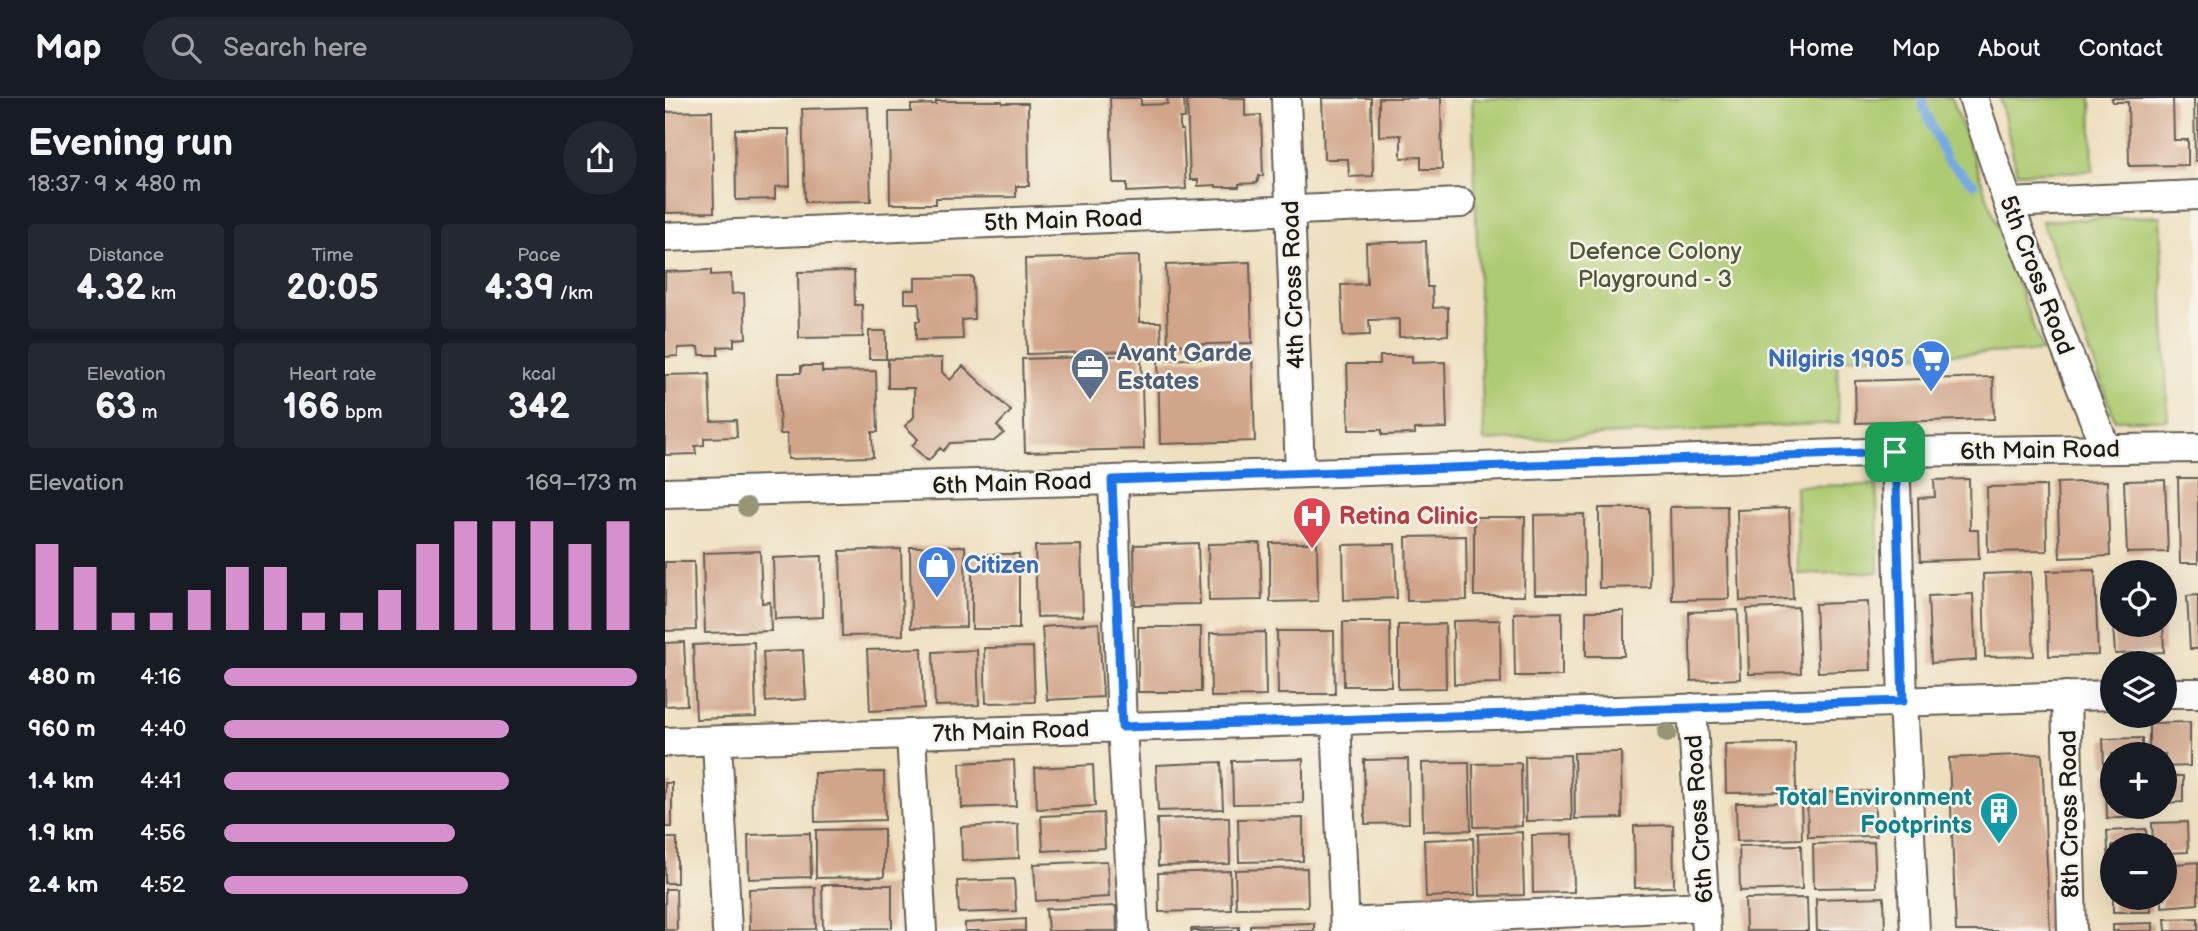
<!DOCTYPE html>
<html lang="en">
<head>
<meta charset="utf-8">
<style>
  :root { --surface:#171b24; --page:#242831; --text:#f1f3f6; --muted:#9ea1a6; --line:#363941; --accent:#d690ce }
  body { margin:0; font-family:"Balsamiq Sans",sans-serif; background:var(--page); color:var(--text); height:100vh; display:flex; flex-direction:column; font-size:26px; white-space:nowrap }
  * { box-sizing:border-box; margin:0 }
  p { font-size:23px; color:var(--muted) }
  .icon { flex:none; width:38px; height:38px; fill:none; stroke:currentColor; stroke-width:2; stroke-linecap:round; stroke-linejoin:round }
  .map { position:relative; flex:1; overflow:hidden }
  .drawer { display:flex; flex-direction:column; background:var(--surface); width:665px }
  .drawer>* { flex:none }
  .buttons { position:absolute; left:1435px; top:462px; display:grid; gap:14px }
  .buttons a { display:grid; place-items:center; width:77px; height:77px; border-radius:50%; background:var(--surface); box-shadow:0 7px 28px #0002; font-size:35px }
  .pin { position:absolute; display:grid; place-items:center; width:60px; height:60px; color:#fff; margin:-30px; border-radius:14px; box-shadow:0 4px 10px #0006 }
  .round { display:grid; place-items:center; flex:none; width:74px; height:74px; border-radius:37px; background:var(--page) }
  .summary { display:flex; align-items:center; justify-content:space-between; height:119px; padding:0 28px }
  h1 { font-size:38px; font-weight:700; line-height:52px }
  .stats { display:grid; grid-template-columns:repeat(3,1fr); gap:10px; height:119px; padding:7px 28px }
  .stats div { display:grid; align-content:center; border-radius:7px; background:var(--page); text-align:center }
  .stats b { font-size:35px; font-weight:700 }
  .stats small { font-size:19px; font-weight:400 }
  .stats p { font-size:19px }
  .chart { height:196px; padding:14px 28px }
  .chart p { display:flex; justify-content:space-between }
  .chart svg { width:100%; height:126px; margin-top:7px; stroke:var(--accent); stroke-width:6 }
  ul { padding:0 28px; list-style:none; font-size:23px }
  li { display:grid; grid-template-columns:112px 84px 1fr; align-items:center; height:52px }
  li i { height:18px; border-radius:9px; background:var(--accent) }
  header { display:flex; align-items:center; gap:42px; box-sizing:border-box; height:98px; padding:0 35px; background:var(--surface); border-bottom:2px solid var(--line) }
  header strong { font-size:33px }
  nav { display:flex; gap:38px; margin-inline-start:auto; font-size:24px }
  .search { width:490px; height:63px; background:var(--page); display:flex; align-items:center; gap:18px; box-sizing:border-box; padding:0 24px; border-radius:38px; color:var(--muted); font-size:26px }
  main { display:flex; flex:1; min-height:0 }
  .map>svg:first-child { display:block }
</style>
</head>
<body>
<header>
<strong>Map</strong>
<div class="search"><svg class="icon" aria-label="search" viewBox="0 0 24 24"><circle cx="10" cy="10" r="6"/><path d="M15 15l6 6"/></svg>Search here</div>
<nav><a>Home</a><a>Map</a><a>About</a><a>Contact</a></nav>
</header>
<main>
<section class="drawer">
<div class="summary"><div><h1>Evening run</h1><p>18:37 · 9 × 480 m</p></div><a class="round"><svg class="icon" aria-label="share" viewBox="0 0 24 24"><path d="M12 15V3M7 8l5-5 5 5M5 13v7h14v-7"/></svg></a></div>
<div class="stats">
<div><p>Distance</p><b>4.32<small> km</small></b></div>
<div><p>Time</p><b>20:05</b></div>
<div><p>Pace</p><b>4:39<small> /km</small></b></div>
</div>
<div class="stats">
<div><p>Elevation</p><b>63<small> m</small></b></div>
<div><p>Heart rate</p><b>166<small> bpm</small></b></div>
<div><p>kcal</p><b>342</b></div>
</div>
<div class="chart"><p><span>Elevation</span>169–173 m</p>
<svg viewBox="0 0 160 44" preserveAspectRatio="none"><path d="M5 44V14M15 44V22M25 44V38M35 44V38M45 44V30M55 44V22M65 44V22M75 44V38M85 44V38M95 44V30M105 44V14M115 44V6M125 44V6M135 44V6M145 44V14M155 44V6"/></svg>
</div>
<ul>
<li><b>480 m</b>4:16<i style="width:100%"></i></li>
<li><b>960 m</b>4:40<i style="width:69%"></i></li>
<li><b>1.4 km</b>4:41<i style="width:69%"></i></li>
<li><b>1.9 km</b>4:56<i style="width:56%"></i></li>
<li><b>2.4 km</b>4:52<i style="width:59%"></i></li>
</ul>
</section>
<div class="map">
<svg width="1533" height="833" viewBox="0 0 1533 833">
  <rect width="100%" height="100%" fill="#f7f3e8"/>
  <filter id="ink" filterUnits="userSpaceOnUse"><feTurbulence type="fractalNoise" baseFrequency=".0143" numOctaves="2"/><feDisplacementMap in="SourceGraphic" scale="14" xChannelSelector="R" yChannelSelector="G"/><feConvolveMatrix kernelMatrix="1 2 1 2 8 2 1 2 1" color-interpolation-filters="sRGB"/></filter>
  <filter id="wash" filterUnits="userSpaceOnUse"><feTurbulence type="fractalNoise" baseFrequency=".00686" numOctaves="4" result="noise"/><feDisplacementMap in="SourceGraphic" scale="28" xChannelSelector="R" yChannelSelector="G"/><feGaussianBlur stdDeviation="1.57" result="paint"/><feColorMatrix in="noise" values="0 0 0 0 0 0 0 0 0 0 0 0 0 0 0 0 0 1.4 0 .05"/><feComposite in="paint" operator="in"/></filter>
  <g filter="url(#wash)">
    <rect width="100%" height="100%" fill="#eedfbf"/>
    <path fill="#adcb72" stroke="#647447" stroke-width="2" d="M807 0H1287L1377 253 1172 260 1174 325 819 343Z
      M1335 0H1426L1428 73 1352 75Z
      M1495 118 1503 322H1450L1377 123Z
      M1212 387 1213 474 1133 476 1131 388Z"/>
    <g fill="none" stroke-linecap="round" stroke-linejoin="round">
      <path stroke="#76a8e2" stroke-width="9" d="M1257 0 1258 8 1281 61 1309 86"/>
    </g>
    <g id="blocks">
      <path fill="#d1a58a" d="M445 0H476V7L503 6 502 0H519L520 20H515V32H518L521 91 462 94V85H448Z
        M522 0H580V18L596 17 598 78H594L592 85 574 86V89H551V87L533 88V82H525Z
        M657 0H706L708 78 684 79 683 61H659Z
        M714 0H776L777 71H756V59L736 60V37L714 38Z
        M1447 0H1508L1509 42H1523V67L1464 68 1463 4H1447Z
        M1529 0H1533V63H1530Z
        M271 3H337V5H363L364 88H351V99L271 100V106H225L224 14H246V7L271 6Z
        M203 9 206 103 140 104 137 11Z
        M47 13 49 114 0 115V14Z
        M70 31H124L125 88 110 89V101L71 102Z
        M761 143 762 189H767L768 210 783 209V237L734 239V221L704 222 705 237 678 238 676 187 702 186 701 145Z
        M474 158 475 224H496L497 252 362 256 360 161Z
        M585 164 587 245 503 247 501 167Z
        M46 172V177L66 176 67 196 79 195 81 240 69 241V248L53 249V257H35L34 249 13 250V258L0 259V174Z
        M189 173 190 207H197L198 239 134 240 133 174Z
        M308 179 309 221 297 222 298 241 251 242V223H255L254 205H240V192H250V180Z
        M204 233H221V261H204Z
        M476 257 479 351 360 354 357 261Z
        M715 258H747V265L780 264 782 330 750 331V336L717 337V332H684L682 266H715Z
        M587 259 590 343 495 346 493 262Z
        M277 260V274L285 282 298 268 346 313 332 328 339 335 329 343 285 345 278 353 275 350 263 363 247 348 253 341 240 328 249 319V290H223V261Z
        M136 268H157V274L211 273 213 334H207L208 359 123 361 122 336H115L113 275H136Z
        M44 276 46 323 71 322 72 339 39 340V347L30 348 31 356 0 357V277Z
        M1328 279 1329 321 1191 325 1190 283Z
        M1513 380H1533V465H1515Z
        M1304 381 1305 432H1313L1314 461 1255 463 1253 400 1270 399 1269 382Z
        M1500 382 1503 454 1462 455 1459 383Z
        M1442 383 1445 458 1395 460 1392 385Z
        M1381 388 1382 453 1323 454 1322 389Z
        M1062 408 1064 501 1007 502 1005 409Z
        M934 410H984L985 489 934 490Z
        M1124 410 1128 501 1075 503 1072 412Z
        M919 416 920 496H870L869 417Z
        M809 419H860L859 498H809Z
        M801 438 802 502 742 503 741 439Z
        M533 445 535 506 470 507 469 447Z
        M595 445 597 502 544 503 543 446Z
        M605 445H652L653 503 605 504Z
        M730 446 732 500 679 502 678 447Z
        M416 447 418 518 372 519 370 448Z
        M300 448 301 529 246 530 245 449Z
        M236 451 238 537 177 538 175 453Z
        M95 453 97 505 105 504 106 533 40 535 38 455Z
        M307 456H354V531H307Z
        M157 458 158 519 110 521 108 460Z
        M0 464H29L31 532 0 533Z
        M1430 472 1433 557 1384 558 1382 473Z
        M1366 474 1369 558 1320 559 1318 476Z
        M1308 496 1311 562 1266 565 1263 498Z
        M1533 497V551H1525L1522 498Z
        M1203 504 1206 572 1153 574 1150 506Z
        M1133 509 1136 575 1084 576 1082 511Z
        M1073 512 1075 581 1026 583 1024 514Z
        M921 513H959V558H921Z
        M897 514V578H850L849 515Z
        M835 522 836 585 789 586 788 523Z
        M678 524H725L726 588H679Z
        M434 525 438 599 382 602 377 529Z
        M780 526 781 590 733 591V527Z
        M1448 527H1498L1499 554 1450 556Z
        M473 529H536V594H473Z
        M612 533H669L670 596H613Z
        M600 534 601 598 546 599 545 535Z
        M19 544 22 607 0 608V545Z
        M89 544 91 619 31 621 28 547Z
        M368 549 370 604 321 605 319 550Z
        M257 550 259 610 205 613 202 552Z
        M138 552 141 601 101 604 98 554Z
        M312 552 314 607 270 608 268 554Z
        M1525 624V668L1500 669V656H1484V625Z
        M1477 640V656H1447V667H1439L1438 641Z
        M1130 645 1131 694 1061 695 1060 646Z
        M956 654 957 720 910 721 909 655Z
        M1377 656 1385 833H1291L1284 660Z
        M905 657 907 722 861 723 860 658Z
        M638 661V705L568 706 567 663Z
        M743 661 744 725 700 726 699 662Z
        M349 662 351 708 297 710 295 665Z
        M556 664 558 711 493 713 491 667Z
        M804 664 806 732 758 733 757 665Z
        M856 665 857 728 809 729 808 666Z
        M428 667 430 708 372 711 370 670Z
        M219 674 220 722 150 724 149 675Z
        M1441 676H1447V709H1480V720H1442Z
        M1500 678H1518V704L1500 705Z
        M0 685H7V729H0Z
        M1209 693 1211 738 1143 739 1142 695Z
        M1136 704 1137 741 1072 743 1071 705Z
        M438 715 440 750 378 753 376 718Z
        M564 719 565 766 493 768 492 721Z
        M638 720V763L574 764 573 721Z
        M1522 724 1523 754 1500 755V747H1488L1487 725Z
        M353 726 354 760 297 763 296 729Z
        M1008 727 1009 789 970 790 969 728Z
        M219 731V779L151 780V732Z
        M1481 731 1482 747H1447V768H1444L1442 733Z
        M857 734 859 797 815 798 813 736Z
        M145 735 146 779 84 781 83 737Z
        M908 736 909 794 868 795 867 737Z
        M0 740H12V785H0Z
        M808 740 810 797 761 799 759 742Z
        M1209 744 1211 789 1149 790 1148 746Z
        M1136 747 1137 791 1075 793 1074 748Z
        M442 763 444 799 371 803 369 766Z
        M1533 764V806L1497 809V800H1500V767Z
        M642 770 643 809 571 810 570 772Z
        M565 773 566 812 494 814 493 775Z
        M349 781 351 813 294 815 292 783Z
        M157 787H227V830L158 831Z
        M150 789 151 831 85 832 84 791Z
        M0 791H11L12 832H0Z
        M1219 799 1220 833H1152L1151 801Z
        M1142 800 1143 833H1081L1080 801Z
        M1448 800H1486V814H1448Z
        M451 808 452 833H383L381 811Z
        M1533 820V833H1501L1500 821Z
        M360 821V833H300V825Z
        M649 825V833H585V827Z
        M1488 825V833H1448V826Z
        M574 829V833H526V831Z"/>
    </g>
  </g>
  <g filter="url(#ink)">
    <use href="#blocks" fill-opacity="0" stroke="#666055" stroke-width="2"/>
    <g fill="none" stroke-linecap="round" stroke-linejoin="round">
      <g stroke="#666055" stroke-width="32">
        <path id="minor" d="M621 0 635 374
          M1308 0 1343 105 1441 351
          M1343 105 1533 97
          M0 139 796 105
          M1230 354 1238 603 1250 833
          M448 382 457 629 469 833
          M0 395 448 382 1230 354 1533 350
          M1500 595H1533
          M1401 598 1407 833
          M1027 610 1041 833
          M671 622 680 833
          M246 636 257 833
          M52 643 62 833
          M0 644 1447 597
          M680 825 1040 808"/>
      </g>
      <use href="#minor" stroke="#fff" stroke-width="28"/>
    </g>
    <g fill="#979576">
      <circle cx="82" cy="409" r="10"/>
      <circle cx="1002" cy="635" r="10"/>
    </g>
  </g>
  <g fill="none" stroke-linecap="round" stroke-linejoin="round" filter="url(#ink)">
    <g stroke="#fff" stroke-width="14">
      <path id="route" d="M1230 354 1238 603 457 629 447 382Z"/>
    </g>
    <use href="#route" stroke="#1a73e8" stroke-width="9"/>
  </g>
  <defs>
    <g id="supermarket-pin" transform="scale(2.0125)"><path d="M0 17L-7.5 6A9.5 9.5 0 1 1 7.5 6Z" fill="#3f7fe0" stroke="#f7f3e8"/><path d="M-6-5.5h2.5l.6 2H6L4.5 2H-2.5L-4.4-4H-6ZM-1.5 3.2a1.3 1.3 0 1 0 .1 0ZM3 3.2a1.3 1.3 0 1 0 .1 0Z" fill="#fff"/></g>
    <g id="office-pin" transform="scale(2.0125)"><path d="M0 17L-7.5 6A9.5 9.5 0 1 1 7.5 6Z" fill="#5c6f8a" stroke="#f7f3e8"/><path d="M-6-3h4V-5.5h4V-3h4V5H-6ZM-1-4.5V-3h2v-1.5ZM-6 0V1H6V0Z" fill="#fff"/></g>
    <g id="hospital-pin" transform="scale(2.0125)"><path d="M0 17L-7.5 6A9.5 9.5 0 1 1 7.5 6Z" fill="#e0444e" stroke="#f7f3e8"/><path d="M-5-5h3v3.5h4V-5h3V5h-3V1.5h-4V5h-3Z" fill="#fff"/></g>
    <g id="shop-pin" transform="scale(2.0125)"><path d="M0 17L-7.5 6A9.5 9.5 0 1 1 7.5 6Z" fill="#3f7fe0" stroke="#f7f3e8"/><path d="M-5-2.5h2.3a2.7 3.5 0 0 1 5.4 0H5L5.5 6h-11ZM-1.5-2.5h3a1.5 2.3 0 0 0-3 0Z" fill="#fff"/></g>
    <g id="building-pin" transform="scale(2.0125)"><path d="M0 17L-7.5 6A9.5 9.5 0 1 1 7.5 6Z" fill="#0f9aa8" stroke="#f7f3e8"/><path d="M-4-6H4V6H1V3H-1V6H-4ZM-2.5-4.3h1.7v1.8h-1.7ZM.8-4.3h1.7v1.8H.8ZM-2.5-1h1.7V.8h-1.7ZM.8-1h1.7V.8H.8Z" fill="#fff"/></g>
  </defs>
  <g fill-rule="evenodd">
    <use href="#supermarket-pin" x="1266" y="261"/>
    <use href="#office-pin" x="425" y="269"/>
    <use href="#hospital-pin" x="647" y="418"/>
    <use href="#shop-pin" x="272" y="467"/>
    <use href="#building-pin" x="1334" y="713"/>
  </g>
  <g text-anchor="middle" stroke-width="5" stroke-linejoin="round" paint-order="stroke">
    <g font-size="24" fill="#1c1c1c" stroke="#f7f3e8">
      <text transform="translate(398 122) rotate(-2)" y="8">5th Main Road</text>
      <text transform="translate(1372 177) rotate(69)" y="8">5th Cross Road</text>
      <text transform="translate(628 187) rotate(-92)" y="8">4th Cross Road</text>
      <text transform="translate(1375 352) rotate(-1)" y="8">6th Main Road</text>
      <text transform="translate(347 385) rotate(-2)" y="8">6th Main Road</text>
      <text transform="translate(346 633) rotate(-2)" y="8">7th Main Road</text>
      <text transform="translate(1404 716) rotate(-91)" y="8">8th Cross Road</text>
      <text transform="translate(1034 721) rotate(-94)" y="8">6th Cross Road</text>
    </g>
    <g font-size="24" fill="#4f593a" stroke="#f7f3e8">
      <text x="990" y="161">Defence Colony<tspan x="990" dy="28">Playground - 3</tspan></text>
    </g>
    <g font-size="24" font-weight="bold" fill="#4e5e75" stroke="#f7f3e8" text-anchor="start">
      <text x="452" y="263">Avant Garde<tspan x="452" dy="28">Estates</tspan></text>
    </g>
    <g font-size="24" font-weight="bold" fill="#366cbe" stroke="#f7f3e8" text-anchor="end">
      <text x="1239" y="269">Nilgiris 1905</text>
      <text x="299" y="475" text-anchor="start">Citizen</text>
    </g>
    <g font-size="24" font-weight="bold" fill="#be3a42" stroke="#f7f3e8" text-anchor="start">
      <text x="674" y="426">Retina Clinic</text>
    </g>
    <g font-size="24" font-weight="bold" fill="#0d838f" stroke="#f7f3e8" text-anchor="end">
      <text x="1307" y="707">Total Environment<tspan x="1307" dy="28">Footprints</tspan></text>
    </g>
  </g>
</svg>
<div class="buttons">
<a><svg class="icon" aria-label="locate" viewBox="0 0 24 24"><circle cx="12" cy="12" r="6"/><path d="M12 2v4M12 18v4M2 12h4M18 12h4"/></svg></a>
<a><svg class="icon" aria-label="layers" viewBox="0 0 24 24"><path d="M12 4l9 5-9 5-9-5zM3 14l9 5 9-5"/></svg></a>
<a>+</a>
<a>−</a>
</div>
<div class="pin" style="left:1230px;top:354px;background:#1e9e55"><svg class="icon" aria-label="arrive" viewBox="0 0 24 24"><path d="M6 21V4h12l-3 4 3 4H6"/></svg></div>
</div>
</main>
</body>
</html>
